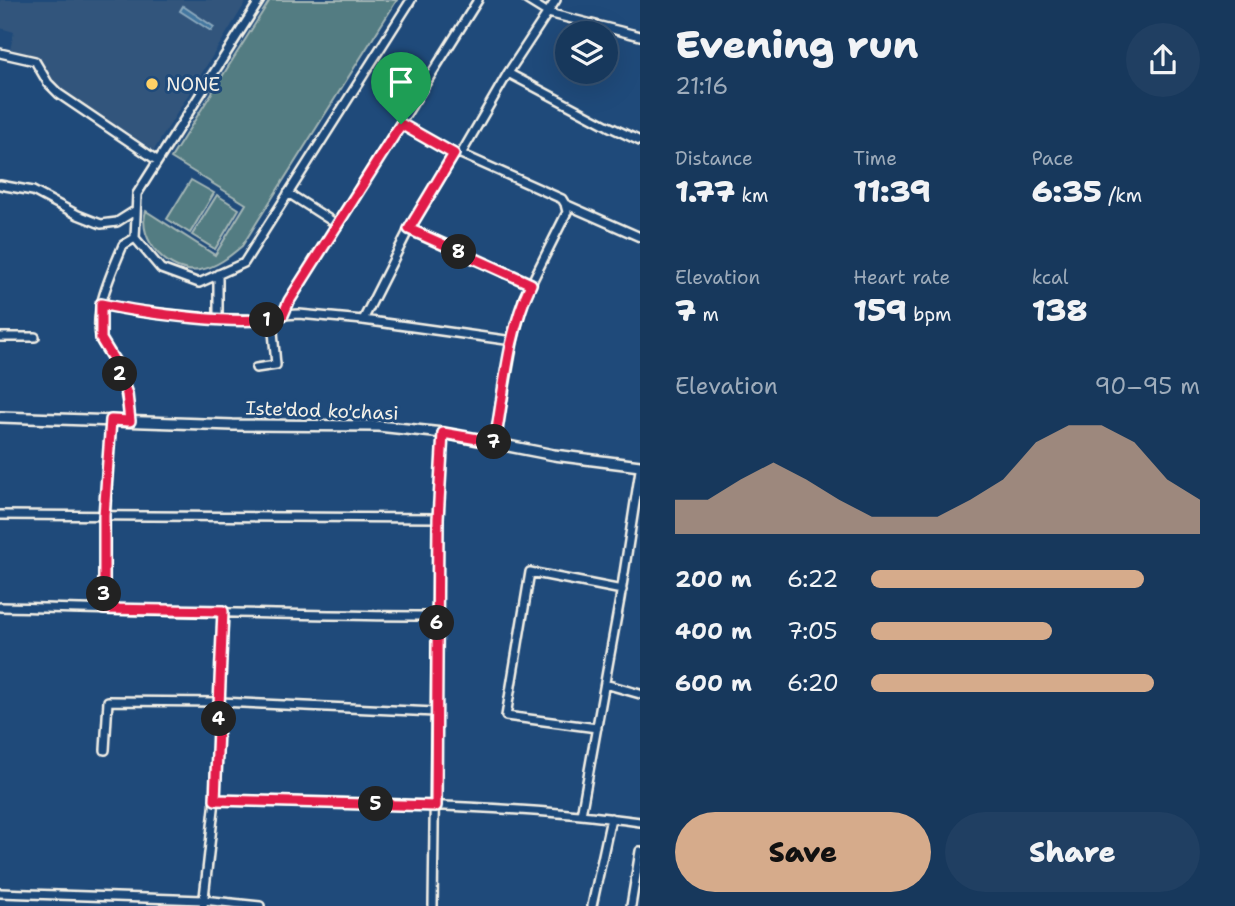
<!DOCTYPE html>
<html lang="en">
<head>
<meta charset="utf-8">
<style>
  :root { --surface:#17385c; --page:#203f62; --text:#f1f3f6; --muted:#9eacbb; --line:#365272; --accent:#d6ab8b }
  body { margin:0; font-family:"Shantell Sans",sans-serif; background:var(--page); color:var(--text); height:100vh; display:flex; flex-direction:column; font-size:26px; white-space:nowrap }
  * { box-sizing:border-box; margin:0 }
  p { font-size:23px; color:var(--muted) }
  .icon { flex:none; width:38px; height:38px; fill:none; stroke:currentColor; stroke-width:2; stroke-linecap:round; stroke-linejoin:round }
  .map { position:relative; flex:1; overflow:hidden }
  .sheet { display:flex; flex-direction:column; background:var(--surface); width:595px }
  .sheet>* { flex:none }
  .fabs { position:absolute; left:555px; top:21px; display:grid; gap:14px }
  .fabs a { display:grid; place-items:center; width:63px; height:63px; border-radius:50%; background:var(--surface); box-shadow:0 7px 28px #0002,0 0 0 2px var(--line); font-size:35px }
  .pin { position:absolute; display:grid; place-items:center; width:60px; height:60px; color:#fff; margin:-72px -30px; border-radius:50% 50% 50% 0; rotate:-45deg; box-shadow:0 0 7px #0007 }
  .pin .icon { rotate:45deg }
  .km { position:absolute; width:35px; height:35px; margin:-18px; border-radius:50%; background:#222; color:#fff; font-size:19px; line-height:35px; text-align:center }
  .round { display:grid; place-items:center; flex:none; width:74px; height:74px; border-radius:37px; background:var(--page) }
  .overview { display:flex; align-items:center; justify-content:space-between; height:119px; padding:0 35px }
  h1 { font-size:38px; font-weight:800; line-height:52px }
  .stats { display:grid; grid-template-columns:repeat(3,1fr); gap:10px; height:119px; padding:7px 35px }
  .stats div { display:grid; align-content:center }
  .stats b { font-size:30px; font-weight:800 }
  .stats small { font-size:19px; font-weight:400 }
  .stats p { font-size:19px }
  .chart { height:196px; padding:14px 35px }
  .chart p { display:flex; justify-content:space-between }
  .chart svg { width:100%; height:126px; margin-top:7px; fill:var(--accent); opacity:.7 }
  .cta { display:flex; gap:14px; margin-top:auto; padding:14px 35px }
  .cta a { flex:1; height:80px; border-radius:42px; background:var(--accent); color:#111; font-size:28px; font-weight:800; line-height:80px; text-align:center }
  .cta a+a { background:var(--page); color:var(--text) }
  ul { padding:0 35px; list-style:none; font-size:23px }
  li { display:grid; grid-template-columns:112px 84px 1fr; align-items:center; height:52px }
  li i { height:18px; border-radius:9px; background:var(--accent) }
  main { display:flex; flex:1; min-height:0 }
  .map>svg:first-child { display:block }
</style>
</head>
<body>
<main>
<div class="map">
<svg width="640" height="906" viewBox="0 0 640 906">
  <rect width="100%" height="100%" fill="#1f4a7a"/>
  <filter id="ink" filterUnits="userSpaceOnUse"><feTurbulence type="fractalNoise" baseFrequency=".0143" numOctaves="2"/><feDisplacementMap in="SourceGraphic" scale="14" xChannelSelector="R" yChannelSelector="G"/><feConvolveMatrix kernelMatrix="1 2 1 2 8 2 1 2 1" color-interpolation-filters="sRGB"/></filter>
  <g filter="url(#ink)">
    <path fill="#32557c" d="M0 0H243L246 2 154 150 62 90 51 80 39 58 10 50 14 32 0 28Z"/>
    <path fill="#537b82" stroke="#a4b6b5" stroke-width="2" d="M270 0H397L242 246C229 257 217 267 200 270 170 275 136 240 146 211L215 255 246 204 171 158Z
      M191 180 214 193 190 233 167 219Z
      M217 195 239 209 215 249 192 235Z"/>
    <path fill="#42769f" stroke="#89a7bc" stroke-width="2" d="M183 6 214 27 211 31 180 11Z"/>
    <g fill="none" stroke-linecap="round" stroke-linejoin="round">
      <g stroke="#f4f1e8" stroke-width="12">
        <path id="minor" d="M260 0 137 194 135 238 161 269 199 283 244 263 411 0
          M478 0 289 301 283 315 299 314 363 320 513 341
          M527 0 548 13 640 36
          M0 53 35 61 48 83 59 94 158 161
          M508 73 608 126 640 141
          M401 124 454 154
          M461 154 562 199 565 204 640 237
          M0 185 33 191 78 215 101 224 117 222 136 210
          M288 193 338 225
          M409 229 531 284
          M218 274V319L272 320
          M101 304 134 311 218 319
          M363 320 409 229 454 154H461L508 73 556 0
          M0 337H35
          M256 368 276 365 272 320 283 315
          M130 421C128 400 124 382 115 363 112 355 104 348 101 339 92 312 113 270 123 245L135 238
          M495 442 513 341 524 298 567 212 565 204
          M0 515 438 518
          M0 607C146 610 291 616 437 616
          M104 609 105 516 111 420
          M605 684 640 694
          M597 728 506 716 530 572 622 590
          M105 750 108 701 220 702 435 712
          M215 800C357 804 500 803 640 822
          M581 815 620 599 640 470
          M0 893 203 900 260 906
          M203 906 215 800 223 611
          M433 906 438 518 443 433
          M592 906 611 818
          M631 906 640 851"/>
      </g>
      <g stroke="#f4f1e8" stroke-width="14">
        <path id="tertiary" d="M0 417 233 425 378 426 443 433 554 455 640 466"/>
      </g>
      <use href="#minor" stroke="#1f4a7a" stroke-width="7"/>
      <use href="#tertiary" stroke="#1f4a7a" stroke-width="9"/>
    </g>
  </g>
  <g fill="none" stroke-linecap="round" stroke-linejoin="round" filter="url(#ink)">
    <g stroke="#fff" stroke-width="14">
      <path id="route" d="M401 124 454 154 409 229 531 284C508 332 504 391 495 442L443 433 438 519 436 806 215 800 223 611 104 609V516L111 420 130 421 127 394 115 362 101 339V304C137 312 253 329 283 315L289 301Z"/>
    </g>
    <use href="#route" stroke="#e11d48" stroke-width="9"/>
  </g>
  <circle fill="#ffd166" stroke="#1f4a7a" stroke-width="2.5" cx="152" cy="84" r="7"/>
  <g text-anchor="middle" stroke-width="6" stroke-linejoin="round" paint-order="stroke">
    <g font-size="19" fill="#f4f1e8" stroke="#1f4a7a" text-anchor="start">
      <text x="166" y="91">NONE</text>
    </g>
    <g font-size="19" fill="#f4f1e8" stroke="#1f4a7a">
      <text transform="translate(322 410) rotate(2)" y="7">Iste'dod ko'chasi</text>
    </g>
  </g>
</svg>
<div class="fabs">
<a><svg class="icon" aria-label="layers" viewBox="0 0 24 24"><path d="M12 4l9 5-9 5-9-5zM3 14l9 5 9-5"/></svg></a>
</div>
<div class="pin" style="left:401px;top:124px;background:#1e9e55"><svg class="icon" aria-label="arrive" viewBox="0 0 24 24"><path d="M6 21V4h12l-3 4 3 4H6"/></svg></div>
<b class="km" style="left:267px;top:320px">1</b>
<b class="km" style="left:120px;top:374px">2</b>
<b class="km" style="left:104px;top:594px">3</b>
<b class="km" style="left:219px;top:719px">4</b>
<b class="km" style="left:376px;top:804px">5</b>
<b class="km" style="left:437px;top:623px">6</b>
<b class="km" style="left:494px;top:442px">7</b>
<b class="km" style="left:459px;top:252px">8</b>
</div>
<section class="sheet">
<div class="overview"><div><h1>Evening run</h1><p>21:16</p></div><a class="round"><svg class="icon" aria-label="share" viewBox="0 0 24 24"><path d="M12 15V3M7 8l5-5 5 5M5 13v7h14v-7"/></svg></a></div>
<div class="stats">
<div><p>Distance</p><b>1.77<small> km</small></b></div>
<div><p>Time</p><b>11:39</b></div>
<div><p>Pace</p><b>6:35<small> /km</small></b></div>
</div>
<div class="stats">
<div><p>Elevation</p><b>7<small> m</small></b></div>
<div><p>Heart rate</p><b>159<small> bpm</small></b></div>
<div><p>kcal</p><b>138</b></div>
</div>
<div class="chart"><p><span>Elevation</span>90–95 m</p>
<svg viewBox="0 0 160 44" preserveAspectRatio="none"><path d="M0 44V32L10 32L20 25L30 19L40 25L50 32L60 38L70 38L80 38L90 32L100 25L110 12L120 6L130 6L140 12L150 25L160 32V44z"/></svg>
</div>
<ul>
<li><b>200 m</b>6:22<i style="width:83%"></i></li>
<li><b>400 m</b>7:05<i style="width:55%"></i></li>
<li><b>600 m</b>6:20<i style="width:86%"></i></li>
</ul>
<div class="cta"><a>Save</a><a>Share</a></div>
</section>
</main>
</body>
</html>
